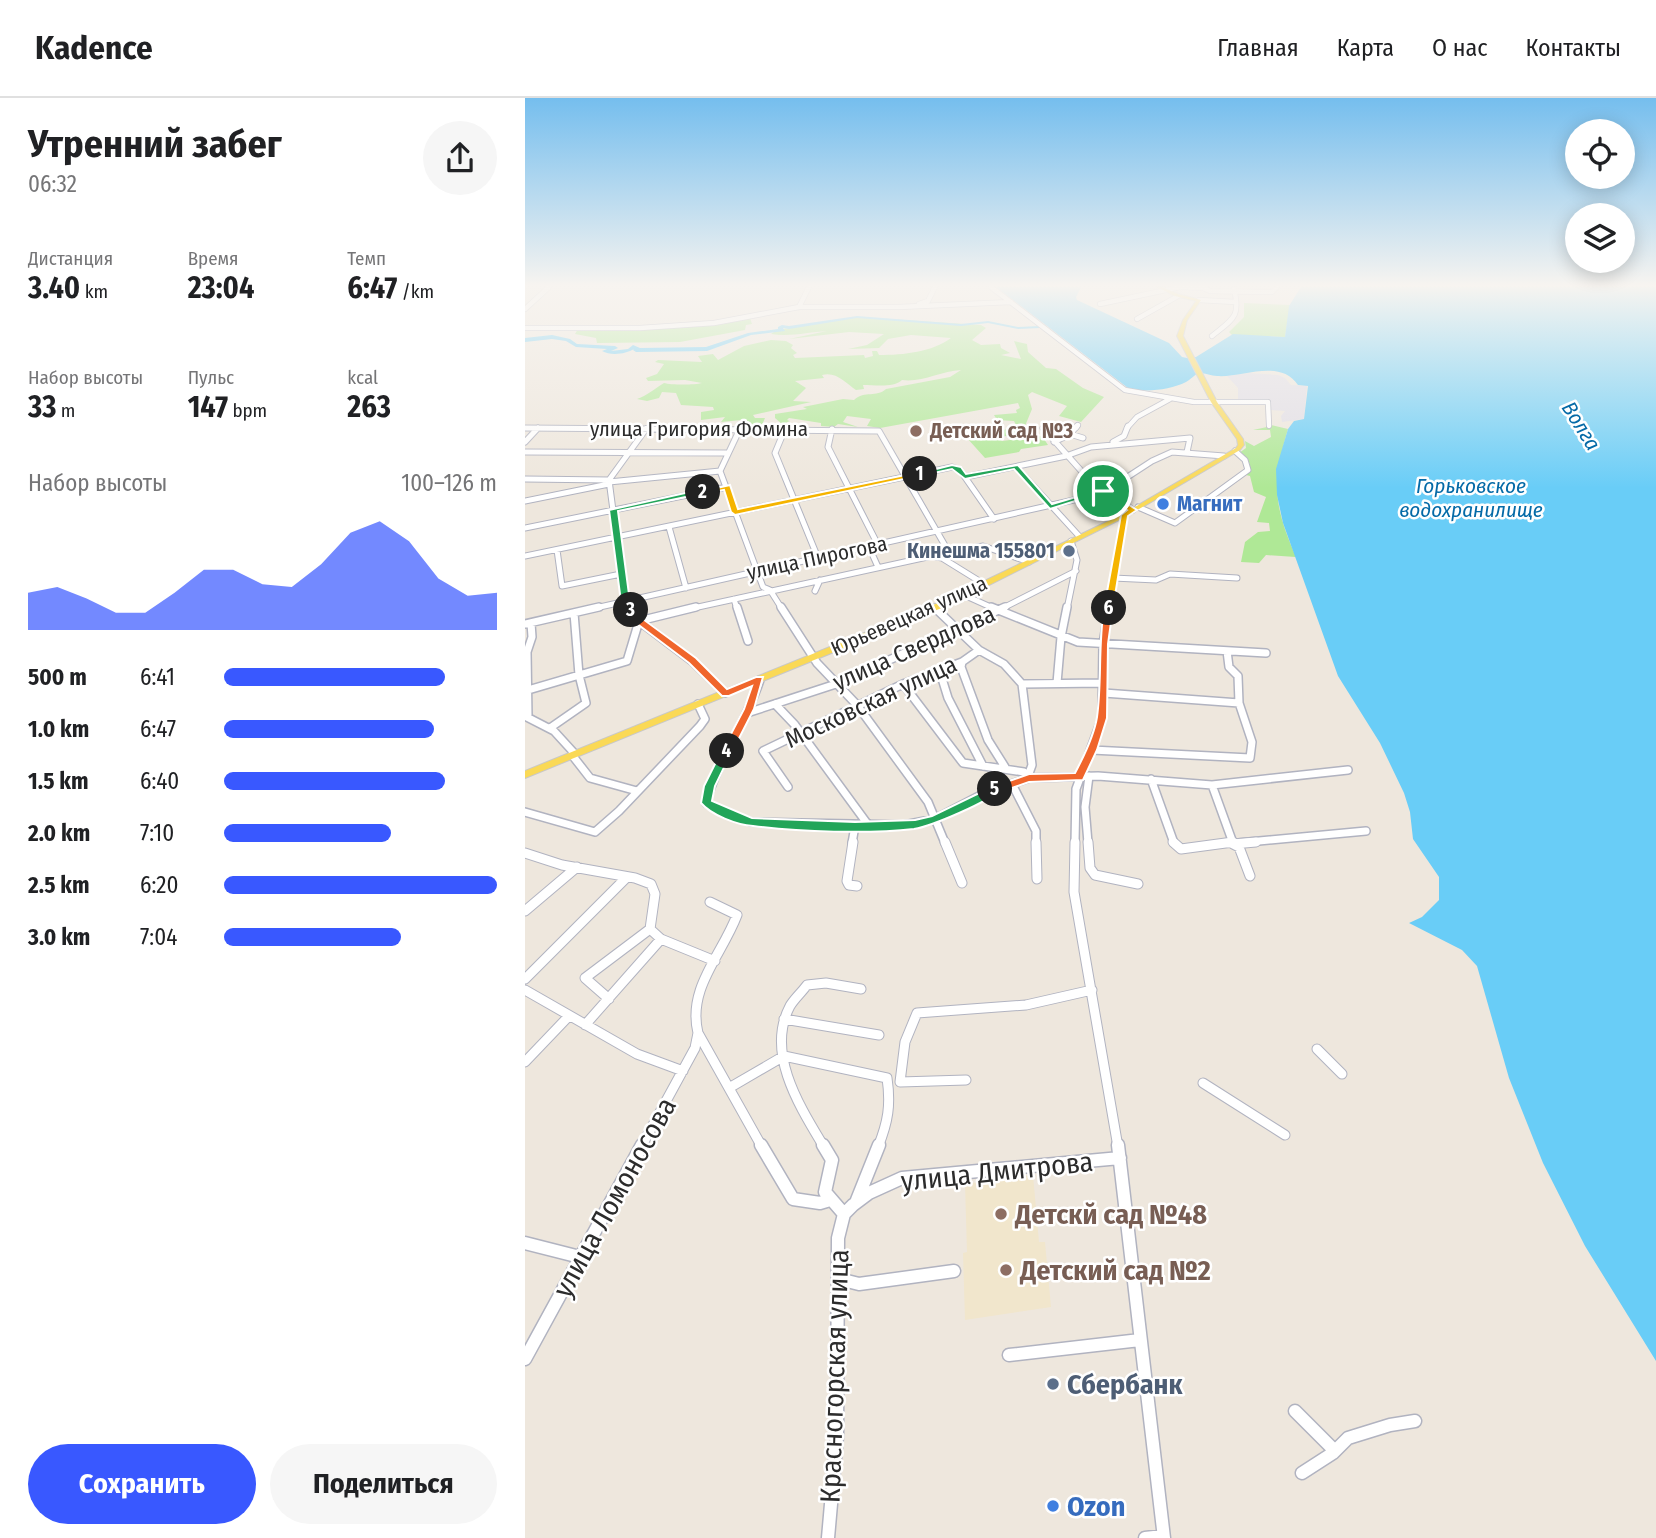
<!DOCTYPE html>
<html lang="ru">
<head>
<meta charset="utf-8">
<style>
  :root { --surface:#fff; --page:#f6f6f6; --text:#202124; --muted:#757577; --line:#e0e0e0; --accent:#3958ff }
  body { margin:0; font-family:"Fira Sans Condensed",sans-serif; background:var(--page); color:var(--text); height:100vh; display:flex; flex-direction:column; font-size:26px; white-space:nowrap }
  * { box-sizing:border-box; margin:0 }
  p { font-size:23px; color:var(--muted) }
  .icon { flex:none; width:38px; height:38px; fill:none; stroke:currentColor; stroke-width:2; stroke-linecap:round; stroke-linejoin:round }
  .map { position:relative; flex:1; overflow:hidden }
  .panel { display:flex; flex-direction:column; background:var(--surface); width:525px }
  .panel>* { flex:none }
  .controls { position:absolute; left:1040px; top:21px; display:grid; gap:14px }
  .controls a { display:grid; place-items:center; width:70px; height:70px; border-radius:50%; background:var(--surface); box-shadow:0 4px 18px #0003; font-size:35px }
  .pin { position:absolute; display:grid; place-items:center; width:60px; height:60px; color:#fff; margin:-30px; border:4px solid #fff; border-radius:50%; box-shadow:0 2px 7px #0007 }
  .km { position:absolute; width:35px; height:35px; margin:-18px; border-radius:50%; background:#222; color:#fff; font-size:19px; line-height:35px; text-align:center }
  .round { display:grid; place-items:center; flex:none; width:74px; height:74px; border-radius:37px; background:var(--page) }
  .summary { display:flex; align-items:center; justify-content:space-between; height:119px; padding:0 28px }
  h1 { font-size:38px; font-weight:700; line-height:52px }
  .figures { display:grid; grid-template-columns:repeat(3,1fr); gap:10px; height:119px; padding:7px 28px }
  .figures div { display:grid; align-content:center }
  .figures b { font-size:30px; font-weight:700 }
  .figures small { font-size:19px; font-weight:400 }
  .figures p { font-size:19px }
  .chart { height:196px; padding:14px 28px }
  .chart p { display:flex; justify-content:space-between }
  .chart svg { width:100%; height:126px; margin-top:7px; fill:var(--accent); opacity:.7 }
  .button { display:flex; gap:14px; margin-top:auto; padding:14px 28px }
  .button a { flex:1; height:80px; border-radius:42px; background:var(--accent); color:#fff; font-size:28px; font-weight:700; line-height:80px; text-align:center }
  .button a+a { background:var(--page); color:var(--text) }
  ul { padding:0 28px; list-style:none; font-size:23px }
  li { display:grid; grid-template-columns:112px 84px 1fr; align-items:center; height:52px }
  li i { height:18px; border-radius:9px; background:var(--accent) }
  header { display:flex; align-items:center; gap:42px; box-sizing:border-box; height:98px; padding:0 35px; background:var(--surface); border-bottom:2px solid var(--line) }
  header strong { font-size:33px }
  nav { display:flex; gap:38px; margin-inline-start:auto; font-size:24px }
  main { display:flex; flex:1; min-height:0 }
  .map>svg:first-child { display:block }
</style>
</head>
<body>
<header>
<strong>Kadence</strong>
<nav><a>Главная</a><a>Карта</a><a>О нас</a><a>Контакты</a></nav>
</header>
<main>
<section class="panel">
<div class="summary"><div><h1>Утренний забег</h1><p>06:32</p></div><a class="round"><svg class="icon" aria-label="share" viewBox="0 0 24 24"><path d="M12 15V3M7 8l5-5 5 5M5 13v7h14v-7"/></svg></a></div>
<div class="figures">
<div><p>Дистанция</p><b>3.40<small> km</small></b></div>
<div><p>Время</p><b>23:04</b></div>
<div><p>Темп</p><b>6:47<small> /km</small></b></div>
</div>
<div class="figures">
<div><p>Набор высоты</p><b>33<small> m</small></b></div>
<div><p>Пульс</p><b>147<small> bpm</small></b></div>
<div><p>kcal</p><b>263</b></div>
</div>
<div class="chart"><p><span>Набор высоты</span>100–126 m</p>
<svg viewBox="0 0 160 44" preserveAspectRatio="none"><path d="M0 44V31L10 29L20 33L30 38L40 38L50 31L60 23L70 23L80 28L90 29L100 21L110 10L120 6L130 13L140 26L150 32L160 31V44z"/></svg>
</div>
<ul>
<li><b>500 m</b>6:41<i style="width:81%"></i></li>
<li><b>1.0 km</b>6:47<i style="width:77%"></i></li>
<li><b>1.5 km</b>6:40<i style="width:81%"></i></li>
<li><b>2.0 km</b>7:10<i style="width:61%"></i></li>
<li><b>2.5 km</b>6:20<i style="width:100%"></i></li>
<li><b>3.0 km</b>7:04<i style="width:65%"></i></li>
</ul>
<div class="button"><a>Сохранить</a><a>Поделиться</a></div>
</section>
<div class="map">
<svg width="1131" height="1440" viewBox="0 0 1131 1440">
  <rect width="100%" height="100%" fill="#eee7dd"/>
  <path fill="#e1dee6" d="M723 275 753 277 760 280 766 287 782 288 779 321 757 324 756 318 760 313 745 312 742 305 713 302V290L702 278Z"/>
  <path fill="#f1e6cc" d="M508 1077 514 1144H520L526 1209 440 1222 438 1155 442 1154 440 1086Z"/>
  <path fill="#afe896" d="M719 205 765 207 760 239 707 237 704 234 719 219Z
    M334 219 456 227 461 230 447 242 456 247 475 246 476 250 485 255 476 257 496 261 489 243 502 246 503 254 521 270 531 271 558 290 579 299 556 324 534 318 542 308 507 294 503 297 507 311 500 328H507L513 334 474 339 477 343 517 338 523 347 496 351 494 354 460 360 442 340 492 329 489 323 472 322 469 317 492 315 491 312 495 310 493 305 355 330 342 328 346 321 322 318 318 324 333 329 313 326 309 329 296 328V325L264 320 262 322 265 323 257 326 250 320V316L282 311 278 309 318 301 329 302C340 292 351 300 361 291L425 279 436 272C416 273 396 285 377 282 369 290 350 287 338 287L339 291 331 292C321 285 311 273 297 277L299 280 270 283 281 290 268 303 286 304 228 317 230 320H240L237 327H217L216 322 196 324 200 319 176 322V314L189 312 188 309 156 307 151 295 137 294 134 300 122 303 112 301C123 297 129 291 139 285 146 287 170 287 177 285L160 282 123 283 121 280 132 276 139 266 130 264 133 262 177 264 173 258 188 256 193 262 219 248 246 242 261 243 268 247 266 250 272 255 268 257 270 260 339 257 340 260 348 258 347 253H352L354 257C379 257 407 254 426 240L386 237 363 241 354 250 323 251 342 247 359 236 324 234 264 241 302 233C284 234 265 239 246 236L250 233H245Z
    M225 220 227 226 221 227 220 232 155 244 72 245 71 240 50 236 53 231H119Z
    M742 326 763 331C747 385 748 406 771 459L741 457 734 465 716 464 720 444 733 434 745 433 744 425 732 424 741 399 729 394 725 378 721 377 725 373 724 364 714 355 721 350 720 343 729 348 746 339 745 332H728L742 329Z"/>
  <path fill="#69cdf7" d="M471 189H556L551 199 552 202 644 245 657 259 662 260 671 259 708 236 760 239 764 208 776 189H1131V1263L1060 1148 1018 1065 984 980 952 868 937 852 884 825 897 819 914 802V779L888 741 885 714 879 695 855 645 813 578 758 425 752 397 751 371 763 331 769 323 779 321 783 288 773 287C755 260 717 280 692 278 686 278 681 275 675 275 668 277 667 281 661 284 645 292 619 295 603 290Z"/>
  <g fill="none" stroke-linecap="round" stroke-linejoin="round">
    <path fill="#69cdf7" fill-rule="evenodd" d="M332 218 436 226 463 223 493 229 515 228 517 229 515 230 493 231 463 225 436 228 332 220 264 231 258 230 260 233 226 237 182 253 111 254 108 252 109 251C101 256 86 258 77 253L82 251 51 249 41 243 27 241 0 244V240L27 237 45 241 52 246 90 248 93 250 86 253 103 251 108 247 115 250 181 249 223 235 253 231V229L257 227 264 228Z"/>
    <g stroke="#b1b3c0" stroke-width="6">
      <path id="minor-far4" d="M466 189 600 292 669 304H743L744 328
        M676 189 685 193 740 194H747L752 189
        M674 202 711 204
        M394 206 403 203 410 189
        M575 206 655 189 680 190
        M274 209 284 189
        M0 211 24 189
        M612 221 653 198
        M0 230H115L189 225 274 209H374L486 204
        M687 238C708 221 716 219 709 191
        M551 330 553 327
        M602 330 612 319 645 301"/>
    </g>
    <g stroke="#b1b3c0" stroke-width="7">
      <path id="minor-far3" d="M0 330 354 333 422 451 407 458
        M518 330 559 376 608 412
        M218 331 212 337 195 373 238 489 245 492 257 511
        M260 331 250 355 293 460
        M307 331 303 349 353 447
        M545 336 558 340
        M0 344 13 330
        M529 344 545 336 552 328
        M588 344 599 338 603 328
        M0 354 202 355
        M491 369 554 438
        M440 379 541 358 566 349 665 340 662 354
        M0 381 84 382
        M84 384 195 373
        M0 403 84 386
        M613 409 650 425 723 372 720 362 710 353
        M144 429 161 490
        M0 430 202 389
        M344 449 353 469
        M32 452 37 488 96 476
        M420 455 458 448 504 464
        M0 458 427 369 435 372 469 421
        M588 480 631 482 645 476 712 480
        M290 493 295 482
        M439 497 470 511
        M209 501 212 511
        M66 511 562 399 584 391 627 363 647 354 699 358
        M105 511 100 504 84 382 121 331
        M164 511 407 458 417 460 459 486
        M476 511 551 473
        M542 511 552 462 546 443
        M584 511 600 417"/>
    </g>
    <g stroke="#b1b3c0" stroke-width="10">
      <path id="minor-far2" d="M104 509 114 523 167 563 200 595
        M212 509 223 543
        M256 509 292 565 332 607 403 704 420 745
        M466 509 553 544 741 555
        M410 510 454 552 479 566 497 586 577 585
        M114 523 171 509
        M0 526 74 509
        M437 564 436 569 463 642 480 669
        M415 574 423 600 458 668
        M235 582C221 625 193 661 181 705L194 713 226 724 379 727 410 721 458 696 504 680 573 678 687 687 823 672
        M532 585 536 539 542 509
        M378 586 438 665 499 674 504 680
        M497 586 507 667 503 678
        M0 593 102 563 114 523
        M579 595 714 605
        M250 606 270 627 344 728
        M222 615 314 585 480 509
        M0 618 29 633 50 656
        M3 619 2 554 7 539 6 525
        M25 630 61 605 54 577 49 515
        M567 652 725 660 727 644 714 605 713 578 704 569 702 553
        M47 657 65 680 112 693
        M626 681 649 745
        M487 686 511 733V745
        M687 687 708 745H704
        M263 689 238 653 378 586 437 564 454 552
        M0 714 70 734 94 713 175 628 180 621 173 606
        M327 745 330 728
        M550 745 551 691 577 620 578 546 584 509
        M563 745 560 709 564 678
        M713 745 841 733"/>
    </g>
    <g stroke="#b1b3c0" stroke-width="11">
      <path id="minor-far1" d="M328 744 322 783 324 787 332 788
        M420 744 437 785
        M511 744 512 781
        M550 744 549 794 593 1049
        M563 744 565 770 570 777 613 786
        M648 744 656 751 708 744
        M708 746 731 744
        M708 746 714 749 725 778
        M0 755 37 767 110 780 126 786 130 796 125 831 136 841 190 863
        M185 804 212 817C197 857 162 890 173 935L237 1049
        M0 813 52 769
        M0 881 101 780
        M0 892 112 956 158 973
        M84 901 60 880 125 831
        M259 921 354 937
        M60 927 136 841
        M792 951 817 976
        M0 964 43 919
        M441 982 375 984 380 944 392 915 501 907 567 892
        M678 985 760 1037
        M204 990 259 958 362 980C366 1007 363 1024 353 1049
        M116 1049 170 950 173 935
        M299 1049C275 1009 240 955 265 908 269 901 277 894 282 887L301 885 336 891"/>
    </g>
    <g stroke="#b1b3c0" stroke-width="15">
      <path id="minor" d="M236 1047 268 1101 295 1105 305 1102
        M298 1047 307 1062 300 1094 319 1116
        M593 1047 639 1440
        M332 1102 354 1047
        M0 1145 55 1159
        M314 1181 334 1186 429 1173
        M484 1257 615 1242
        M0 1261 117 1047
        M770 1313 810 1353
        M777 1375 808 1355 823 1340 865 1327 890 1323
        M303 1440 312 1338 313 1140 319 1116 328 1107 344 1095 377 1080 595 1060
        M620 1440 638 1438"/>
    </g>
    <g stroke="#c8c8c8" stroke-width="2">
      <path id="major" d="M632 189H637L653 196 676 202 662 222 658 238 692 304 718 341 719 347 715 352 602 418 424 507 0 680V673L418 503 598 416 711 350 713 347 712 341 686 304 652 238 658 222 671 203 650 198Z"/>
    </g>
    <use href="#minor-far4" stroke="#fff" stroke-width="4.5"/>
    <use href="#minor-far3" stroke="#fff" stroke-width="5"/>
    <use href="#minor-far2" stroke="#fff" stroke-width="7"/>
    <use href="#minor-far1" stroke="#fff" stroke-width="9"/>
    <use href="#minor" stroke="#fff" stroke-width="12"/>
    <use href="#major" fill="#fad956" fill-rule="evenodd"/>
  </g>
  <linearGradient id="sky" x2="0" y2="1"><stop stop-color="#75beee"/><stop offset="0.48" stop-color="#f7f4f0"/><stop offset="1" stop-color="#f7f4f0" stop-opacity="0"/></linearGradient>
  <rect width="1131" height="390" fill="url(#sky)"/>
  <path fill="#22a559" stroke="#fff" stroke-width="2" d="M427 367 436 369 441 376 493 367 527 406 578 391 582 393 525 411 489 371 440 381 427 371 395 378 391 376Z"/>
  <path fill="#f5b400" stroke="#fff" stroke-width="2" d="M395 374 398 377 210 417 206 414 199 392 178 396 174 394 205 387 213 411Z"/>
  <path fill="#22a559" stroke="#fff" stroke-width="2" d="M178 391 180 395 93 413 105 504 110 512 103 513 96 504 84 412Z"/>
  <path fill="#f0652b" stroke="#fff" stroke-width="2" d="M106 509 118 521 171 560 202 591 231 579H238L229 611 206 656H198L197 653 219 611 227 588 204 598H197L164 565 111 525 101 512Z"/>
  <path fill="#22a559" stroke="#fff" stroke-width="2" d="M202 649 207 653 190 688 187 703 227 720 330 724 390 722 407 718 467 689 470 687 476 691C464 704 407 728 389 731 344 736 274 734 228 728 212 727 186 717 176 705L179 688 198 650Z"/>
  <path fill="#f0652b" stroke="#fff" stroke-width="2" d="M584 507 588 510 583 546 582 620 572 652 558 682 504 684 470 696 467 694V689L504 676 550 675C559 658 569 638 572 619 577 583 573 547 579 510Z"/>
  <path fill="#f5b400" stroke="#fff" stroke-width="2" d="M575 392H581L612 412 603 418 588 510 584 513 579 510 596 417 602 412 575 395Z"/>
  <g fill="#8d6e63" stroke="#fff" stroke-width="2.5">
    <circle cx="391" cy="333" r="7"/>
    <circle cx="476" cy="1116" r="7"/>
    <circle cx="481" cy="1172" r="7"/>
  </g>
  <g fill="#3f7fe0" stroke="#fff" stroke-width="2.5">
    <circle cx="638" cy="406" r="7"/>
    <circle cx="528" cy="1408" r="7"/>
  </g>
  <g fill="#5c6f8a" stroke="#fff" stroke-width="2.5">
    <circle cx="544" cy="453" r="7"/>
    <circle cx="528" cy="1286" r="7"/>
  </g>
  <g text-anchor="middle" stroke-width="5" stroke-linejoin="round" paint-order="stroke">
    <g font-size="21" font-style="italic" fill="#046aa7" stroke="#fff">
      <text transform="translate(1056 328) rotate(58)" y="7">Волга</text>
      <text x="946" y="395">Горьковское<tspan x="946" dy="24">водохранилище</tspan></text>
    </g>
    <g font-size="21" fill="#2c2c2c" stroke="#fff">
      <text x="174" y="338">улица Григория Фомина</text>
      <text transform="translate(292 460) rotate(-12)" y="7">улица Пирогова</text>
      <text transform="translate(384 518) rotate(-24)" y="7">Юрьевецкая улица</text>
    </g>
    <g font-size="21" font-weight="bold" fill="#785e54" stroke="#fff" text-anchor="start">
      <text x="405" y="340">Детский сад №3</text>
    </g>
    <g font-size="21" font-weight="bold" fill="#366cbe" stroke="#fff" text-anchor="start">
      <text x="652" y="413">Магнит</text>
    </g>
    <g font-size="21" font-weight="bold" fill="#4e5e75" stroke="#fff" text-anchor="end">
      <text x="530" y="460">Кинешма 155801</text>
    </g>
    <g font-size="24" fill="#2c2c2c" stroke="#fff">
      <text transform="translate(389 550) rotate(-24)" y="8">улица Свердлова</text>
      <text transform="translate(346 604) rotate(-25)" y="8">Московская улица</text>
    </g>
    <g font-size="28" fill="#2c2c2c" stroke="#fff">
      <text transform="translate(472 1073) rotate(-6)" y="10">улица Дмитрова</text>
      <text transform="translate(89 1099) rotate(-61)" y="10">улица Ломоносова</text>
      <text transform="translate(309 1278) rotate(-88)" y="10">Красногорская улица</text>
    </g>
    <g font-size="28" font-weight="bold" fill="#785e54" stroke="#fff" text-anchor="start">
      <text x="490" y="1126">Детскй сад №48</text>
      <text x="495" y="1182">Детский сад №2</text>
    </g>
    <g font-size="28" font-weight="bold" fill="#4e5e75" stroke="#fff" text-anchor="start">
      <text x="542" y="1296">Сбербанк</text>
    </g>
    <g font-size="28" font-weight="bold" fill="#366cbe" stroke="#fff" text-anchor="start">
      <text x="542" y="1418">Ozon</text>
    </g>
  </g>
</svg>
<div class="controls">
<a><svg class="icon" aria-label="locate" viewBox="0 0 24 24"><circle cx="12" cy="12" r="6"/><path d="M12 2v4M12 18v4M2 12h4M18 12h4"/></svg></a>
<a><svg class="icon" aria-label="layers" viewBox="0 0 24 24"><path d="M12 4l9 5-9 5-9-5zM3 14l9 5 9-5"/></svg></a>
</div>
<div class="pin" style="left:578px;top:393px;background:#1e9e55"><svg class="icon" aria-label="arrive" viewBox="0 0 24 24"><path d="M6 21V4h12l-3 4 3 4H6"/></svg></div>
<b class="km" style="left:395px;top:376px">1</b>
<b class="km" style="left:178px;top:394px">2</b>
<b class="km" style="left:106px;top:512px">3</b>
<b class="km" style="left:202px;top:653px">4</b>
<b class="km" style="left:470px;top:691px">5</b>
<b class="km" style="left:584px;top:510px">6</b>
</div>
</main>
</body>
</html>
